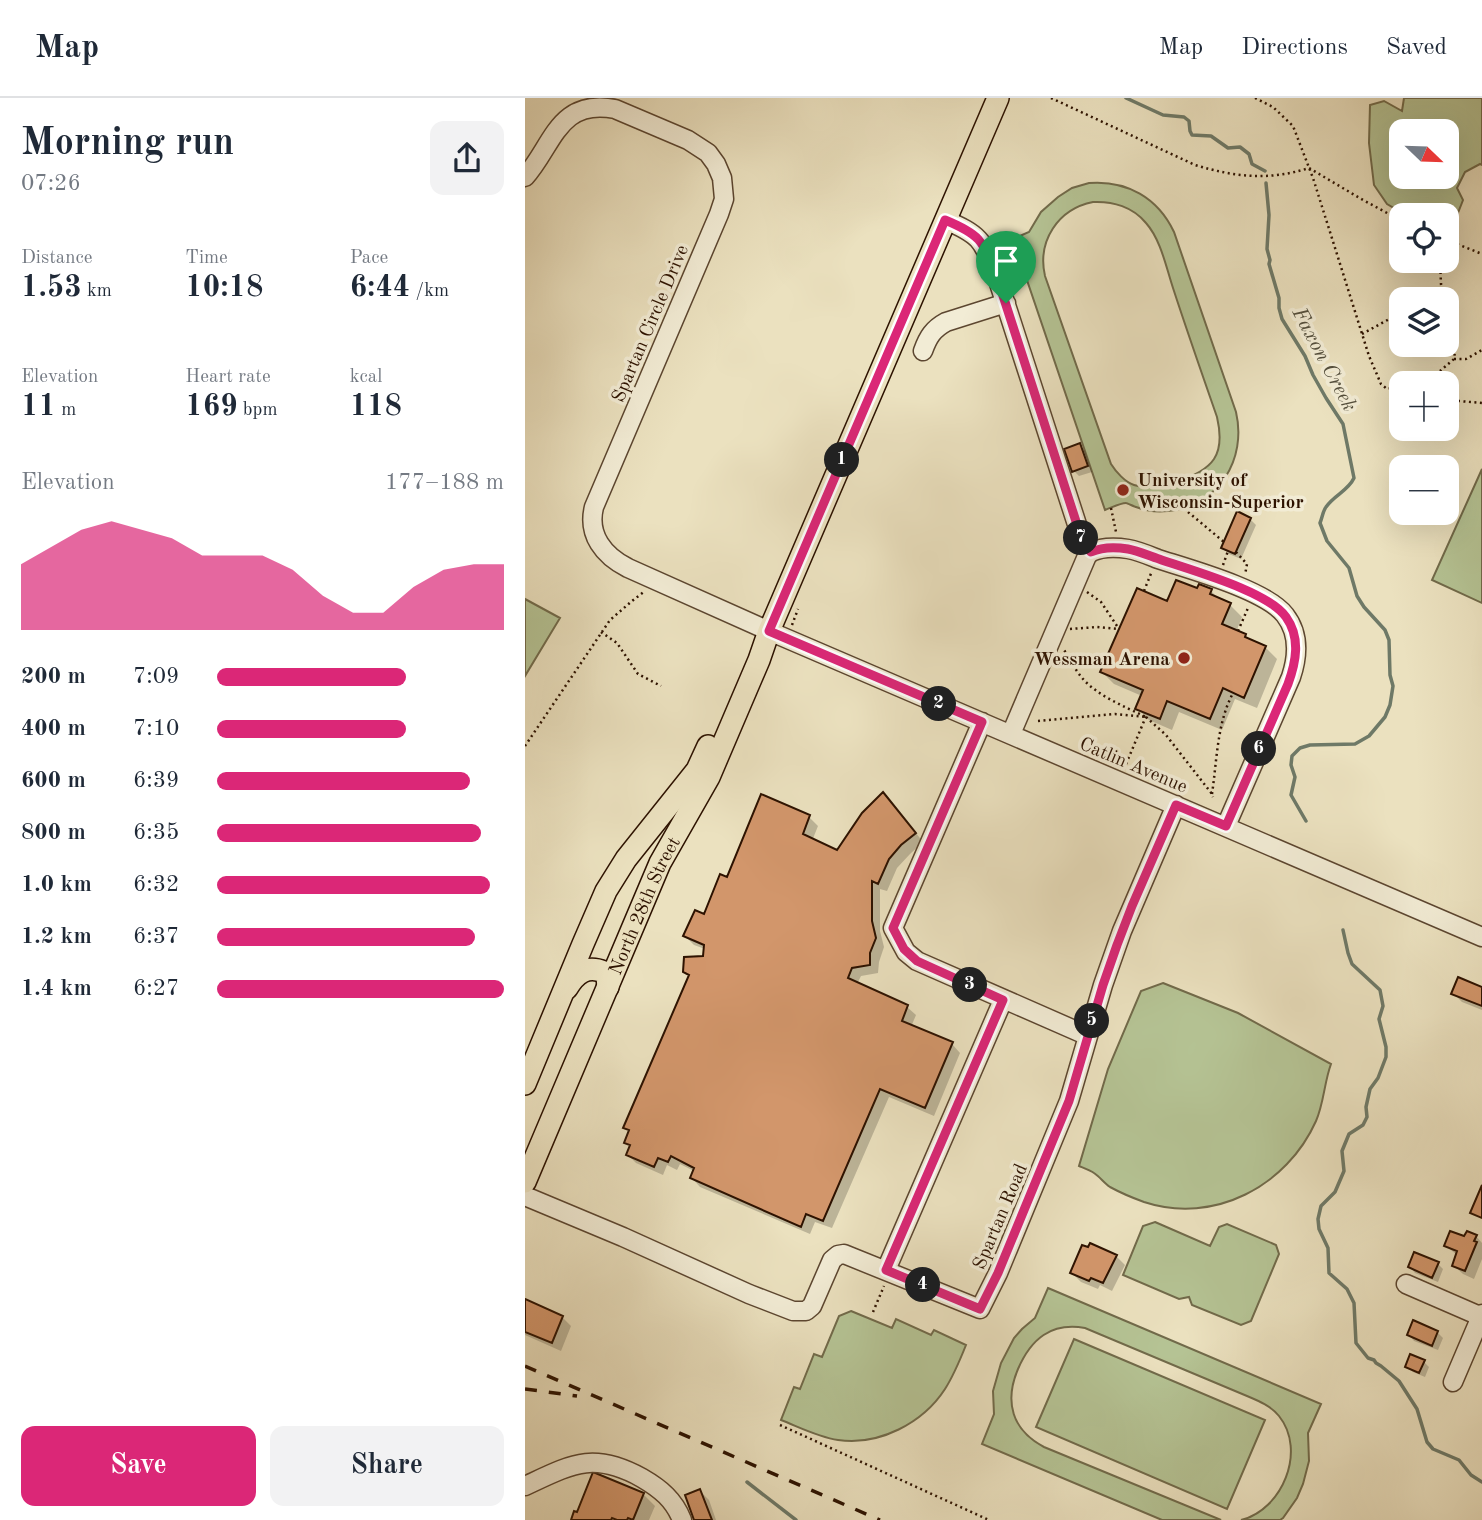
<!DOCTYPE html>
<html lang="en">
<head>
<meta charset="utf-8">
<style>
  :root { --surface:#fff; --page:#f2f2f3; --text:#1f2937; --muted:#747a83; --line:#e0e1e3; --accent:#db2777 }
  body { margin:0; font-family:"Old Standard TT",serif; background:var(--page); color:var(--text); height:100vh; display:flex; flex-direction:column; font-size:26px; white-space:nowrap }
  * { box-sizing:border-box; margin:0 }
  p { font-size:23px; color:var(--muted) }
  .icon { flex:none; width:38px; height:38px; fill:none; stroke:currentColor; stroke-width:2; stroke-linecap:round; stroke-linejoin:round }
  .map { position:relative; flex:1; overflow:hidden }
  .sheet { display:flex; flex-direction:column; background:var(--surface); width:525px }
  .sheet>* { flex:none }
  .needle { width:46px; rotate:113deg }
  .controls { position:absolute; left:864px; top:21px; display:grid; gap:14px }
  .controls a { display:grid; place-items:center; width:70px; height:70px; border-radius:14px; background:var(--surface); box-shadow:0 7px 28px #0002; font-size:35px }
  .pin { position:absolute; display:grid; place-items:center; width:60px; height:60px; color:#fff; margin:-72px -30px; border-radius:50% 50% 50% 0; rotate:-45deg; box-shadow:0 0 7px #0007 }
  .pin .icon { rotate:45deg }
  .km { position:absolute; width:35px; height:35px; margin:-18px; border-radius:50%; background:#222; color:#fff; font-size:19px; line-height:35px; text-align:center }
  .round { display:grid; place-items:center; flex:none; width:74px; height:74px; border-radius:14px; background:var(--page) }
  .head { display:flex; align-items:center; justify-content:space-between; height:119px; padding:0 21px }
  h1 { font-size:38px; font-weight:600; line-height:52px }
  .metrics { display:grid; grid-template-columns:repeat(3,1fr); gap:10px; height:119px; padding:7px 21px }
  .metrics div { display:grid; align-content:center }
  .metrics b { font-size:30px; font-weight:600 }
  .metrics small { font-size:19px; font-weight:400 }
  .metrics p { font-size:19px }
  .chart { height:196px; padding:14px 21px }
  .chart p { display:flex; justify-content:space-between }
  .chart svg { width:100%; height:126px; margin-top:7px; fill:var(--accent); opacity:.7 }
  .primary-button { display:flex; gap:14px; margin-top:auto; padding:14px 21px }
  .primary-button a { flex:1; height:80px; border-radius:14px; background:var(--accent); color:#fff; font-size:28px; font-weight:600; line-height:80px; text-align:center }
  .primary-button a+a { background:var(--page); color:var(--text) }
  ul { padding:0 21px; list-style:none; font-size:23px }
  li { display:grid; grid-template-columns:112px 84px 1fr; align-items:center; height:52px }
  li i { height:18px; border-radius:9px; background:var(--accent) }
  header { display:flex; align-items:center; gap:42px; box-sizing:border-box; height:98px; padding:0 35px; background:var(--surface); border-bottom:2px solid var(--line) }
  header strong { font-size:33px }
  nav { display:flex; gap:38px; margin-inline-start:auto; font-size:24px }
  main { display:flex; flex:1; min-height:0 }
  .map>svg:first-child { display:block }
</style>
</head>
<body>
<header>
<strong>Map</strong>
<nav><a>Map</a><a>Directions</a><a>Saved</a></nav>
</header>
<main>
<section class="sheet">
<div class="head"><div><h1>Morning run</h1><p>07:26</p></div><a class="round"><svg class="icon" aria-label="share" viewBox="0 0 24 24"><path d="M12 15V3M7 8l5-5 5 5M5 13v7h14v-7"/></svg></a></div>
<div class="metrics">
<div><p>Distance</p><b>1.53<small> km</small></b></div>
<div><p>Time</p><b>10:18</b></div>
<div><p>Pace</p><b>6:44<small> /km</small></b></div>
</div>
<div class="metrics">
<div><p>Elevation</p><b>11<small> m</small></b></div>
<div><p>Heart rate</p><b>169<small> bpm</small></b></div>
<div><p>kcal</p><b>118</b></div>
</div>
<div class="chart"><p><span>Elevation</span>177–188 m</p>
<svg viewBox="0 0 160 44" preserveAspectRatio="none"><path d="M0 44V21L10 15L20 9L30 6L40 9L50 12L60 18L70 18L80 18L90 23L100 32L110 38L120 38L130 29L140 23L150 21L160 21V44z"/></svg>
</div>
<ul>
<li><b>200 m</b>7:09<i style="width:66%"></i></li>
<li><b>400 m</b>7:10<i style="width:66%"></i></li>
<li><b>600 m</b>6:39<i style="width:88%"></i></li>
<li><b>800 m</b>6:35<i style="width:92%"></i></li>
<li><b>1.0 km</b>6:32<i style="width:95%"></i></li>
<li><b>1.2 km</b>6:37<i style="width:90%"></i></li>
<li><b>1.4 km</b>6:27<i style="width:100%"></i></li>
</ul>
<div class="primary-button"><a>Save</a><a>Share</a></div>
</section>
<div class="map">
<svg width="957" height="1422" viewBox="0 0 957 1422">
  <rect width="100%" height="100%" fill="#ebe1bf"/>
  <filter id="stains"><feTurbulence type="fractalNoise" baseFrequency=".00286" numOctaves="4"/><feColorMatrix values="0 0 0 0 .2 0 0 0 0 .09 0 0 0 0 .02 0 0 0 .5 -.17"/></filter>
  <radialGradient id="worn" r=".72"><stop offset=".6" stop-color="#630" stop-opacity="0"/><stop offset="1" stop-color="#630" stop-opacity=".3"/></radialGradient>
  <path fill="#b5c394" stroke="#716a4a" stroke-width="2" fill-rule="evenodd" d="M879 0H957V67L955 66 940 74 932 90 938 102 931 120 922 127V117H881L862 106 849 87 844 45 845 7 859 3 877 13ZM877 33H922V79H877Z
    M564 85C602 82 633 100 649 134L711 314C722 361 694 408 643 413 633 414 621 413 611 409 610 409 602 405 601 405 595 405 586 410 580 412L488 141 504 134 516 114 533 99 547 90ZM568 104C588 103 608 109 621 125 636 142 641 169 648 190 662 233 677 276 692 319 695 332 697 349 689 361 677 379 630 394 609 387 600 384 591 374 586 366L520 178C512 143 533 111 568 104Z
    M957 371V505L907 482Z
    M0 501 35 520 0 578Z
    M638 885 713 915 806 966C799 985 799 1005 791 1023 762 1088 689 1127 619 1104 608 1100 596 1095 585 1089 579 1085 575 1079 569 1075 565 1072 559 1070 554 1068L583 971 616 893Z
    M630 1124 685 1148 694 1129 702 1126 751 1147 754 1156 726 1223 716 1227 667 1207 664 1199 654 1201 598 1177 618 1128Z
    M523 1190 796 1306 783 1335 784 1363 778 1386 772 1400 758 1420 755 1422H716C757 1412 782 1353 754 1318 746 1308 734 1303 722 1298L560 1230C526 1224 506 1241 493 1271 479 1304 487 1332 519 1349L696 1422H637L457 1346 469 1316 468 1293 476 1265 489 1240 497 1231 510 1220Z
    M326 1213 367 1230 371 1221 406 1237 409 1232 441 1247C435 1262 429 1277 420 1291 398 1325 354 1348 313 1342 293 1339 274 1329 256 1322L269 1289 275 1291 289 1256 297 1259 314 1218Z
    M549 1241 740 1322 702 1411 511 1329Z"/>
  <path fill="#0003" d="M555 347 560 353 567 374 554 378 549 373Z
    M725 421 731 427 716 461 704 456 698 450Z
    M673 493H686L696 503 705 507 717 519 711 534 720 537 725 543 740 549 752 561 732 610 710 601 697 632 654 614 647 632 624 622 612 610 617 598 589 586 577 574 643 505Z
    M367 705 398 744 385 756 372 770 362 793 355 791V833L359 849 354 864 353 875 336 878 332 886 382 909 391 917 386 929 427 946 435 955 409 1018 364 999 307 1130 290 1124 285 1136 175 1089 167 1080 169 1073 155 1066 152 1072 142 1067 138 1077 111 1065 103 1057 106 1049 101 1044 105 1034 100 1030 165 879 159 874 180 859V851L169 847 160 838 180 818 203 781 284 719 293 728 287 743 313 754Z
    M957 891V912L937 904 928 895Z
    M951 1138 957 1145V1161L949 1181 938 1176 929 1168 932 1157 921 1148Z
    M591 1158 600 1167 587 1193 575 1187 573 1191 556 1184 547 1175Z
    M913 1166 918 1171 913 1184 890 1175 885 1169Z
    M0 1203 37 1219 46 1228 36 1253 0 1237Z
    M912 1234 918 1240 913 1252 889 1243 884 1237Z
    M899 1264 904 1269 900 1279 888 1274 882 1268Z
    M175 1393 184 1402 191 1422H171Z
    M118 1396 130 1408 124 1422H48Z"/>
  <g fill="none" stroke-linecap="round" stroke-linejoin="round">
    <path stroke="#6e7967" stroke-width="3.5" d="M601 0 638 17 659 19 664 23 665 33 667 37 686 38 703 50 715 49 724 56 727 66 740 73
      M741 85 744 117 742 151 745 162 744 166 754 200V210L757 221 780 258 788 277 801 300 818 326 829 380C823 393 809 397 801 409 798 413 797 420 795 425L802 443 824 470 832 498 839 509 860 532 864 542 865 577 868 588 865 607 860 619 844 638 830 646 785 647 775 650 767 658 766 667 770 679 766 697 781 723
      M818 832 823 855 827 866 855 892 858 908 854 921 861 949V959L853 980 845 991 841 1009 842 1019 838 1027 824 1036 817 1053 819 1073 810 1094 796 1108 793 1121 794 1131 803 1150 804 1175 822 1191 829 1205 831 1245 843 1260 849 1262 851 1265 856 1268 874 1283 892 1311 902 1344 908 1351 934 1362 946 1377 957 1384
      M222 1384 271 1422"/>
  </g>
  <path fill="#d2966b" stroke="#2d1200" stroke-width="2" d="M555 345 563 368 547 374 539 351Z
    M712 413 726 420 710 456 696 450Z
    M651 482 672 490 674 486 687 491 685 496 706 505 697 526 721 536 720 539 741 548 719 600 698 590 685 621 642 603 635 621 610 611 618 592 575 574 612 490 642 503Z
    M358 694 391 735 376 747 364 761 353 786 347 783V823L351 840 345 855V867L327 870 323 880 383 907 377 923 428 944 400 1010 355 991 298 1123 281 1116 276 1129 165 1080 169 1070 146 1058 143 1064 133 1060 129 1069 101 1057 105 1047 99 1045 104 1032 98 1030 164 877 158 874 159 859 178 858 179 847 158 838 170 812 179 816 195 776 202 779 236 696 285 717 278 736 312 752 337 715Z
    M933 879 957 889V908L926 896Z
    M957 1087V1120L945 1115Z
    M925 1133 939 1138 942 1133 952 1137 949 1143 952 1144 940 1173 927 1168 932 1153 919 1148Z
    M565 1145 592 1157 578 1185 566 1180 564 1183 545 1175 557 1147 563 1149Z
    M889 1154 914 1164 907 1180 883 1169Z
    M0 1201 38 1218 27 1245 0 1234Z
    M888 1222 913 1233 907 1248 882 1237Z
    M885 1256 900 1262 894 1275 880 1269Z
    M68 1374 119 1395 108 1422 103 1420 102 1422H92L87 1420 86 1422H46L49 1413 52 1414Z
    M175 1391 187 1422H169L160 1397Z"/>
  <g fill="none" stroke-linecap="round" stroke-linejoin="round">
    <g stroke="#5c4630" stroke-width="21">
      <path id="minor" d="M0 79C28 48 33 0 90 11L163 42 183 55 191 66 197 80 199 101 194 116 69 409C62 437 79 458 103 470L244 533 957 839
        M420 122C454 136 458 142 471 176L557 442 560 449 566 454
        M398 253C403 239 408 231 421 224L481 205
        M457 624 368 830 381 854 392 863 563 938
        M486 636 562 458 566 454C577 449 591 449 603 451 614 453 623 457 633 461 664 471 741 492 760 517 774 535 773 558 766 579L701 728
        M0 1098 98 1139 224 1196 268 1213H281L287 1208 307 1162 313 1157 319 1156 455 1211 473 1175 544 1003 578 887 597 833 651 707
        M361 1172 478 902
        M881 1186 957 1219
        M928 1284 957 1216
        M0 1388C47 1366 68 1353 117 1380 136 1391 149 1402 157 1422"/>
    </g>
    <g stroke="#2d1200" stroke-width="24">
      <g id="major">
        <path d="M42 890C51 875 62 867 79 874L82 879 83 889"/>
        <path d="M0 986 58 846 81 793 101 761 172 672 183 648"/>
        <path id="s1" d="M0 1084 135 765 184 679 234 562 244 533 473 0"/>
      </g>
    </g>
    <path stroke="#2d1200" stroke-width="2.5" stroke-dasharray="2 3.5" stroke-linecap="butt" d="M526 0 670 67C710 79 744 83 784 70L838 102 877 123
      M730 0 748 9 768 28 788 80 844 258 856 286 862 291 877 288
      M922 142 957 156
      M915 163 916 186 918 201
      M901 201 917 193
      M837 236 877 214
      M929 261H941L957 252
      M884 285 915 273 929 261 931 245 922 215
      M922 302 957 305
      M586 410 591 434
      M663 414 699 444
      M711 454 722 466 720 477
      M698 467 703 453
      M619 493 627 473
      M562 494 576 504 594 531
      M267 527 273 511
      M545 531 572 529 594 531
      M713 533 723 510
      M76 534 92 545 113 576 136 588
      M621 619 641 637 687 696 688 699
      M513 623 590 616 621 619C599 608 569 597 554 576 548 568 544 559 539 552
      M0 648 85 522 107 503 120 493
      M599 671 622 616
      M687 696C692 662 692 625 708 595
      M348 1214 359 1188
      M255 1327 464 1422"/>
    <use href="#minor" stroke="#f2ecd5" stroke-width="18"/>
    <use href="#major" stroke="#ebe1bf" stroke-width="21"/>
    <path stroke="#2d1200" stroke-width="3.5" stroke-dasharray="12 12" stroke-linecap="butt" d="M0 1268 355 1422
      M0 1291 52 1298"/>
  </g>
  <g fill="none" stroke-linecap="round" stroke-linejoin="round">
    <g stroke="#fff" stroke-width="14">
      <path id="route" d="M420 122C454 136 458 142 471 176L557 442 561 449 566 454C577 449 591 449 603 451 614 453 624 458 634 461 665 472 743 493 761 519 776 540 771 564 763 586L701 728 651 707 607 808 592 847 578 887 544 1003 473 1175 455 1211 361 1172 478 902 392 863 379 851 368 830 457 624 244 533Z"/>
    </g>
    <use href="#route" stroke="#db2777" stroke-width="9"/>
  </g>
  <g fill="#8f2418" stroke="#f2ecd5" stroke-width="2.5">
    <circle cx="598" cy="392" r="7"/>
    <circle cx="659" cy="560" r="7"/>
  </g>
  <g text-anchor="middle" stroke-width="7" stroke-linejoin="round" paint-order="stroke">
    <g font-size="19" fill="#2d1200" stroke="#f2ecd5">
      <text transform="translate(124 225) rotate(-67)" y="7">Spartan Circle Drive</text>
      <text transform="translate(609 666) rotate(23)" y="7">Catlin Avenue</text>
      <text dy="7" stroke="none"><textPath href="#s1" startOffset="301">North 28th Street</textPath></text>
      <text transform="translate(474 1118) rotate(-67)" y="7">Spartan Road</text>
    </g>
    <g font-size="19" font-weight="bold" fill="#2d1200" stroke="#f2ecd5" text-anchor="start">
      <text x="612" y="388">University of<tspan x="612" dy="22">Wisconsin-Superior</tspan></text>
      <text x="645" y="567" text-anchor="end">Wessman Arena</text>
    </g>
    <g font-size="21" font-style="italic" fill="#534e3c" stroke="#f2ecd5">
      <text transform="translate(800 261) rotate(62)" y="7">Faxon Creek</text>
    </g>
  </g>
  <rect width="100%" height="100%" filter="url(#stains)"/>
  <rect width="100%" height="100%" fill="url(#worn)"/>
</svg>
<div class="controls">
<a><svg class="needle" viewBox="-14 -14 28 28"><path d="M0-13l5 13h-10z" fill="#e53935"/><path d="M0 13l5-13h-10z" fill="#747a83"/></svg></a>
<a><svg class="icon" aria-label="locate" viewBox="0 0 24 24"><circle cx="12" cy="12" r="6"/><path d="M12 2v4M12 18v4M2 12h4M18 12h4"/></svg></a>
<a><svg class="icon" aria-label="layers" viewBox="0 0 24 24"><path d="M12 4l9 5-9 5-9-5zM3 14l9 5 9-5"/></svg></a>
<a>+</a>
<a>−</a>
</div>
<div class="pin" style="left:481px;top:205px;background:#1e9e55"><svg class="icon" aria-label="arrive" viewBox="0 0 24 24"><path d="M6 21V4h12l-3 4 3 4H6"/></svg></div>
<b class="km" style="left:317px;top:362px">1</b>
<b class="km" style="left:414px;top:606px">2</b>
<b class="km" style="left:445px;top:887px">3</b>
<b class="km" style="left:398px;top:1187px">4</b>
<b class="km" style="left:567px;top:923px">5</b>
<b class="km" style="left:734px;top:651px">6</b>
<b class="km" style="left:556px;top:440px">7</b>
</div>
</main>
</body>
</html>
